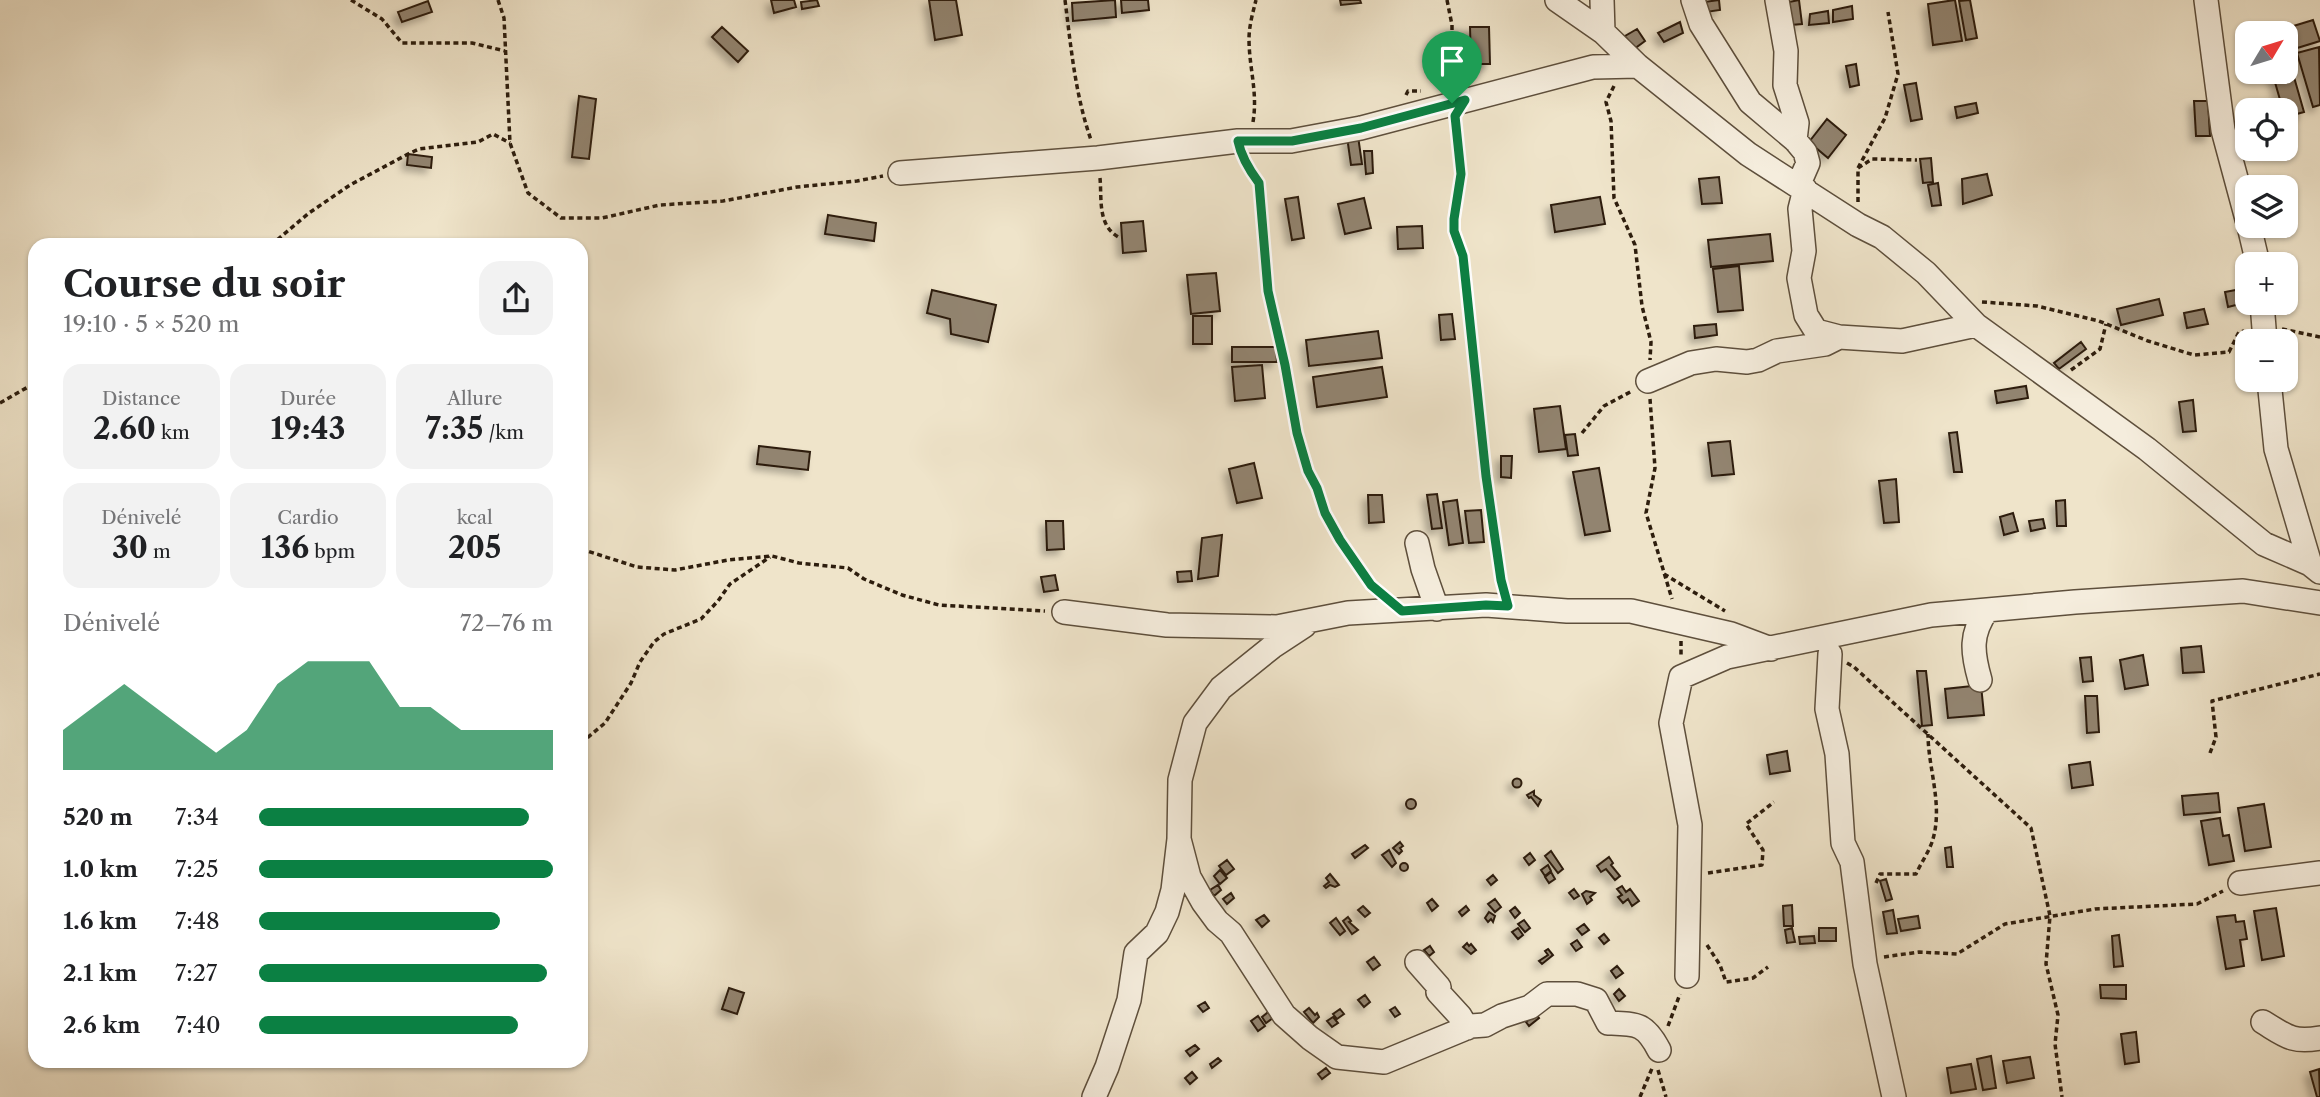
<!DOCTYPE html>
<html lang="fr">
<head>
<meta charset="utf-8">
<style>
  :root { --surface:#fff; --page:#f2f2f2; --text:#202124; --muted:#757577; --accent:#0b8043 }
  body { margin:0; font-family:"Libre Caslon Text",serif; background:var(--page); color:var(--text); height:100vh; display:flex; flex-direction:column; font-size:26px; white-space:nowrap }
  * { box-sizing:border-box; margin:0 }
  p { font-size:23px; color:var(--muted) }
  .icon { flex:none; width:38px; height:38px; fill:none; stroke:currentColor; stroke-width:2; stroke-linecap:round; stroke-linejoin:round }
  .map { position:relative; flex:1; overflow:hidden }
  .drawer { position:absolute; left:28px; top:238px; width:560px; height:830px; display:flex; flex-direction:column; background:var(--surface); border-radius:21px; box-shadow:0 2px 5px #0004 }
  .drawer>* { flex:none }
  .needle { width:46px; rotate:52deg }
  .buttons { position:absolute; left:2235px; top:21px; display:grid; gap:14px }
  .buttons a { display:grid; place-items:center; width:63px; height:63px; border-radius:14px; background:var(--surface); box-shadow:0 2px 5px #0004; font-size:35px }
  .pin { position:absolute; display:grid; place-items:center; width:60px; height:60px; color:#fff; margin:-72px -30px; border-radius:50% 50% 50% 0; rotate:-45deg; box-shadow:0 0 7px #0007 }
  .pin .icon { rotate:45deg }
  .round { display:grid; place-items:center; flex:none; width:74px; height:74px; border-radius:21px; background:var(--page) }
  .head { display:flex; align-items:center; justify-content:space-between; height:119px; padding:0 35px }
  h1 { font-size:38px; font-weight:800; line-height:52px }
  .metrics { display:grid; grid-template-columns:repeat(3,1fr); gap:10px; height:119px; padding:7px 35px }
  .metrics div { display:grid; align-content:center; border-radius:18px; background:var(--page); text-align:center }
  .metrics b { font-size:30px; font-weight:800 }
  .metrics small { font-size:19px; font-weight:400 }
  .metrics p { font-size:19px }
  .chart { height:196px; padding:14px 35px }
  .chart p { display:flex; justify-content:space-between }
  .chart svg { width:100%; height:126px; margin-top:7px; fill:var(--accent); opacity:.7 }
  ul { padding:0 35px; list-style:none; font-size:23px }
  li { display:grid; grid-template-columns:112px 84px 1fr; align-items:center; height:52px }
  li i { height:18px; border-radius:9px; background:var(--accent) }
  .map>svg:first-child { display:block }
</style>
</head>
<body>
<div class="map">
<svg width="2320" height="1097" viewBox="0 0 2320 1097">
  <defs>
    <filter id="shadow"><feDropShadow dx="-5" dy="5" stdDeviation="3.5" flood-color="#0004"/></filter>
  </defs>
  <rect width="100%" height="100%" fill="#efe4ca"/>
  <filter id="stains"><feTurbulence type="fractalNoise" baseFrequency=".00286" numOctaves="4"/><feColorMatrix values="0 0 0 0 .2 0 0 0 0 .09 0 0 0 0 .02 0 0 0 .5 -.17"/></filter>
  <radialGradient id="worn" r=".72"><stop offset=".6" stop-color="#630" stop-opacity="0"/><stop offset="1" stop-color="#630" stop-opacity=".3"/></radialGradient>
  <path fill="#92846f" stroke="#2d1d0d" stroke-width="2" filter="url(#shadow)" d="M771 0H794L796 7 774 13Z
    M817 0 819 6 802 9 801 2Z
    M929 0H956L962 35 935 40Z
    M1115 0 1116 17 1073 21 1072 3Z
    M1121 0H1148L1149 10 1122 13Z
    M1340 0H1360L1361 3 1341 5Z
    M1719 0 1720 10 1706 12 1704 2Z
    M1799 0 1802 24 1791 25 1789 2Z
    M1955 0 1962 41 1933 45 1928 4Z
    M1970 0 1977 38 1966 40 1959 1Z
    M428 1 432 12 402 22 398 12Z
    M1852 6 1853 19 1833 22V10Z
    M1828 11 1829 23 1809 25 1810 14Z
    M2313 20 2320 41 2294 49 2287 28Z
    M1680 22 1683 33 1664 42 1658 33Z
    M722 27 748 51 738 62 712 37Z
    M1470 27H1489L1490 64H1471Z
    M1637 29 1645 41 1634 49 1625 36Z
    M2319 47 2320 105 2313 107 2297 53Z
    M2286 56H2288L2304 112 2286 117V110H2283L2272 72H2286Z
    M1856 64 1859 85 1850 87 1846 66Z
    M1916 83 1922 119 1911 121 1904 85Z
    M579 96 596 99 589 159 572 157Z
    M2194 101H2208L2210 136H2196Z
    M1976 103 1978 113 1957 118 1955 107Z
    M1827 119 1846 135 1828 158 1809 142Z
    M1358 136 1362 164 1351 165 1347 137Z
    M1364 151H1372L1373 173 1366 174Z
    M408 154 432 157 431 168 407 165Z
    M1931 158 1933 182 1923 183 1920 159Z
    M1987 174 1992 195 1963 204 1962 179Z
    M1719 177 1722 203 1702 204 1699 179Z
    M1938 183 1941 205 1932 206 1928 185Z
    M1298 197 1304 238 1292 240 1285 199Z
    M1600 197 1605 224 1555 232 1551 205Z
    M1364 198 1371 228 1345 234 1338 204Z
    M828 215 876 223 874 241 825 234Z
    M1143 221 1146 251 1123 253 1121 223Z
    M1422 226 1423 248 1398 249 1397 227Z
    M1770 234 1773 261 1711 267 1708 240Z
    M1739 266 1743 310 1718 312 1713 269Z
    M1216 273 1220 311 1191 314 1187 275Z
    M2241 289 2244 303 2228 307 2225 292Z
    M932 290 996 305 988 342 951 334 950 319 927 313Z
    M2159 299 2163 315 2121 325 2117 309Z
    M2204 309 2208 324 2187 328 2184 313Z
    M1452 314 1455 339 1441 340 1439 315Z
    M1193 316H1212V344H1193Z
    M1716 324 1717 335 1695 338 1694 326Z
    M1378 331 1382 358 1309 366 1306 340Z
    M2081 342 2086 349 2059 369 2054 363Z
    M1232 347H1276L1277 362H1232Z
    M1262 365 1265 398 1235 401 1232 367Z
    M1382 367 1387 397 1317 407 1313 377Z
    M2026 386 2028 398 1997 403 1995 391Z
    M2193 400 2196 431 2183 432 2179 402Z
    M1560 406 1566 449 1539 452 1534 409Z
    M1957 432 1962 472H1954L1949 433Z
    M1575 434 1578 455 1568 456 1565 435Z
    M1730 441 1734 474 1712 476 1708 443Z
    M759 446 810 452 808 470 757 464Z
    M1501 456H1512L1511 478 1501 477Z
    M1254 463 1262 498 1237 503 1229 469Z
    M1599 468 1610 531 1585 535 1573 472Z
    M1896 479 1899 522 1884 523 1879 481Z
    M1437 494 1442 528 1432 529 1427 495Z
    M1368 495H1382L1384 522 1369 523Z
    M1457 500 1463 543 1449 545 1443 502Z
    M2065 500 2066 526H2057L2056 501Z
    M1481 510 1484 542 1469 543 1465 511Z
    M2013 513 2018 531 2004 535 2000 517Z
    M2043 519 2045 528 2031 531 2029 521Z
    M1046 521H1063L1064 549 1047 550Z
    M1222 535 1218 576 1198 579 1202 538Z
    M1191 571 1192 581 1178 582 1177 572Z
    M1055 575 1058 590 1044 592 1041 577Z
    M2201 646 2204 672 2183 673 2181 648Z
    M2143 655 2148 685 2125 689 2120 660Z
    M2091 657 2093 681 2083 682 2080 658Z
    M1917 671H1926L1932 725 1922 726Z
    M1981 685 1984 715 1948 718 1945 689Z
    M2085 696H2097L2099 732 2087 733Z
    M1787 751 1790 771 1770 774 1767 755Z
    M2090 762 2093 785 2072 788 2069 765Z
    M1512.5 783a4.5 4.5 0 1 1 9 0a4.5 4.5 0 1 1-9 0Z
    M1534 791V795L1541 800 1538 806 1531 797 1529 798 1527 795Z
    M2218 793 2220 812 2184 815 2182 796Z
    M1406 804a5 5 0 1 1 10 0a5 5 0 1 1-10 0Z
    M2264 804 2271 847 2245 851 2238 808Z
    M2220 818 2223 836 2229 835 2234 861 2209 865 2201 821Z
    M1400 842 1403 846 1400 848 1402 851 1399 854 1393 848Z
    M1365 845 1368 848 1355 858 1352 854Z
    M1951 847 1953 867H1947L1945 848Z
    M1389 850 1396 863 1392 867 1382 855Z
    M1551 851 1563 869 1558 873 1545 856Z
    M1530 853 1535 860 1529 865 1524 858Z
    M1609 857 1613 863 1611 865 1620 876 1615 880 1606 869 1601 872 1597 866Z
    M1227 860 1234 869 1226 875 1219 866Z
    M1400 867a4 4 0 1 1 8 0a4 4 0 1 1-8 0Z
    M1548 865 1551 871 1545 876 1541 870Z
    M1220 870 1227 878 1220 884 1214 876Z
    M1551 872 1555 879 1549 883 1545 877Z
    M1330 874 1339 885 1335 887 1330 885 1326 888 1324 886 1329 882 1326 878Z
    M1493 875 1497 880 1491 885 1487 880Z
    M1886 879 1892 899 1886 901 1880 881Z
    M1218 885 1221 890 1214 896 1210 890Z
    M1622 886 1626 892 1630 889 1639 901 1632 906 1628 899 1623 903 1618 897 1622 895 1617 889Z
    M1574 889 1579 896 1574 899 1569 893Z
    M1586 891 1595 893 1590 897 1592 900 1587 904 1582 894Z
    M1231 893 1234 898 1227 904 1223 899Z
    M1432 899 1438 906 1432 911 1427 903Z
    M1495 899 1501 907 1495 912 1488 904Z
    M1792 905 1793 926H1784L1783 906Z
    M1363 906 1370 913 1365 917 1358 910Z
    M1466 906 1469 910 1462 916 1459 912Z
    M1515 907 1520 913 1515 918 1510 911Z
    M2276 908 2284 956 2262 960 2254 911Z
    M1893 910 1897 933 1887 934 1883 912Z
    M1489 912 1495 916 1493 922 1491 919 1488 922 1485 918Z
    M1264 915 1269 921 1262 927 1256 920Z
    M2235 915 2236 922 2244 921 2247 939 2240 940 2244 966 2226 969 2217 917Z
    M1918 916 1920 928 1901 931 1898 919Z
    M1348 917 1351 921 1349 922 1358 930 1352 934 1343 921Z
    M1336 918 1345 931 1340 935 1330 923Z
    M1524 920 1530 928 1525 932 1518 924Z
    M1584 924 1589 930 1582 935 1577 929Z
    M1518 928 1523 935 1518 939 1512 932Z
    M1792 928 1795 942 1787 943 1785 930Z
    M1819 928H1836V941H1819Z
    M1604 934 1609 940 1604 944 1599 938Z
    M2119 935 2123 966 2114 967 2112 936Z
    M1814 936 1815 943 1800 944 1799 937Z
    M1577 940 1582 947 1576 951 1571 944Z
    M1467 943 1469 946 1471 944 1476 950 1471 954 1463 947Z
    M1430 946 1434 952 1429 956 1424 950Z
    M1548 949 1553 955 1542 964 1539 961 1548 955 1545 951Z
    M1374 957 1380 965 1373 970 1367 962Z
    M1617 966 1623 973 1616 978 1611 971Z
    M2100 985H2126V999L2101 998Z
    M729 988 744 993 737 1014 722 1009Z
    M1619 989 1625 996 1619 1001 1614 994Z
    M1365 995 1370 1002 1364 1007 1358 1000Z
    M1205 1002 1209 1008 1203 1012 1198 1006Z
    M1395 1007 1400 1014 1395 1017 1390 1010Z
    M1309 1008 1315 1015 1317 1013 1319 1017 1313 1023 1304 1012Z
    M1272 1009 1277 1015 1266 1023 1262 1017Z
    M1340 1009 1344 1014 1337 1019 1333 1014Z
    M1536 1014 1539 1018 1529 1026 1526 1022Z
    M1258 1016 1265 1026 1258 1031 1251 1021Z
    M1333 1017 1338 1023 1332 1027 1327 1021Z
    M2136 1032 2139 1062 2125 1064 2121 1034Z
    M1195 1045 1199 1049 1190 1056 1186 1051Z
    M1991 1056 1996 1088 1983 1090 1977 1059Z
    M2030 1057 2034 1078 2007 1083 2003 1061Z
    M1218 1058 1221 1061 1212 1068 1210 1064Z
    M1971 1064 1976 1089 1951 1093 1947 1068Z
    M1326 1068 1330 1073 1322 1079 1318 1074Z
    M2319 1069 2320 1097H2317L2310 1072Z
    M1192 1072 1197 1078 1190 1084 1185 1078Z"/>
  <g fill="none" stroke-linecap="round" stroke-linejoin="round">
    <g stroke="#5e4f3c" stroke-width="26">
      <path id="minor" d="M1557 0 1603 32 1638 66 1748 154 1858 225 1882 237 1926 273 1976 325 2147 449 2264 544 2310 564 2320 572
        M1602 0 1603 32
        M1693 0 1701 24 1750 102 1795 140 1805 152 1808 163 1798 186
        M1777 0 1786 51 1785 85 1797 123 1795 140
        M2206 0 2223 130 2247 219
        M900 173 1098 158 1238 141H1291L1361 128 1593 67 1638 66
        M1805 189 1800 209 1804 251 1799 278 1806 315 1816 331 1839 337 1902 341 1976 325
        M2249 226 2258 264
        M2262 303 2265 341
        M2269 380 2276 449 2310 564
        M1648 381 1691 363 1716 359 1747 362 1758 360 1777 351 1825 344 1839 337
        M1417 543 1423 569 1437 609
        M1064 612 1167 625 1277 627 1348 613 1486 605 1567 611H1631L1731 634 1771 649
        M1830 654 1827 709 1837 754 1843 843 1852 862 1865 964 1894 1097
        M1980 680C1972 652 1970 634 1987 610
        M1179 839 1189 877 1203 902 1217 921 1231 933 1284 1015 1310 1038 1337 1057 1384 1062 1471 1026 1485 1025 1502 1016 1530 1007 1547 994H1577L1596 1000 1608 1023C1637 1024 1645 1023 1659 1050
        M2240 883 2320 873
        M1417 962 1439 987 1438 992 1460 1016 1467 1028
        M1687 976 1690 825 1671 723 1681 677 1727 657 1931 615 2075 602 2243 591 2320 603
        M2263 1022C2286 1036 2292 1043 2320 1038
        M1094 1097 1107 1067 1129 1000 1136 953 1157 933 1167 912 1173 890 1179 839 1180 780 1195 723 1221 688 1272 647 1304 626"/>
    </g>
    <path stroke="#2d1d0d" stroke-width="3.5" stroke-dasharray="5 3.5" stroke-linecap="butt" d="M351 0 382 19 402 43H472L505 51
      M498 0 504 18 510 143 528 193 561 218H602L660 205 723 201 797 187 857 181 883 176
      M1065 0C1071 47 1075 94 1091 140
      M1447 0 1452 25V77
      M1446 86 1452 77 1465 80
      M1614 86 1606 102 1611 121 1614 198 1635 245 1642 306 1651 342 1650 360
      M1406 95 1408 91H1421
      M1253 122C1258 92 1249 68 1249 39 1249 26 1253 12 1256 0
      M1456 123 1461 175 1454 231 1463 256 1486 476 1502 587
      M1245 159 1249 170 1259 183 1267 291 1285 365 1297 433 1308 471 1317 488 1325 513 1340 540 1371 585 1378 591
      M1858 168 1885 118 1898 74 1888 12
      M1100 178C1102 200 1097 226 1120 238
      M1858 202V168L1872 159 1917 160
      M271 245 309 213 350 185 408 154 419 149 478 142 493 134 510 143
      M1982 302 2037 306 2099 321 2148 341 2194 355 2229 352 2239 332 2244 331
      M2282 329 2320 337
      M2071 370 2100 349 2106 324
      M1650 399 1655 468 1646 513 1672 599
      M0 403 35 383
      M1582 433 1604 406 1632 391
      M581 549 637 567 675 570 728 560 772 556 799 563 848 568 864 579 902 595 939 605 1045 611
      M1664 574 1725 611
      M1681 641V658
      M1847 663 1854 667 2031 828 2050 916 2046 964 2058 1015 2055 1044 2062 1097
      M581 743 605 723 631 683 640 662 654 642 664 634 701 619 718 601 730 584 770 557
      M2210 753 2216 737 2212 701 2320 674
      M1708 873 1762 865 1763 850 1746 824 1774 802
      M1876 883 1880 874H1916C1921 863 1930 850 1933 839 1943 804 1928 768 1928 734
      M1707 945 1720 965 1726 982 1753 978 1768 967
      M1884 957 1919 952 1957 954 2005 924 2095 909 2197 904 2223 891
      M1668 1026 1680 994
      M1658 1070 1666 1097
      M1640 1097 1653 1066"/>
    <use href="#minor" stroke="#f5eddd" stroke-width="23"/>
  </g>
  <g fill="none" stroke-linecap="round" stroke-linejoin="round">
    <g stroke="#fff" stroke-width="14">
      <path id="route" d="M1465 100 1455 116 1461 174 1454 219V231L1463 256 1486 476 1501 580 1508 606 1486 605 1402 611 1371 585 1340 540 1325 513 1317 488 1308 471 1297 433 1285 365 1268 291 1259 183C1250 171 1241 156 1238 141H1292L1361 128Z"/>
    </g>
    <use href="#route" stroke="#0b8043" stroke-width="9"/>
  </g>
  <rect width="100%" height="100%" filter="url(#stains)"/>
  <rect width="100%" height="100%" fill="url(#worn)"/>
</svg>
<div class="buttons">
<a><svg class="needle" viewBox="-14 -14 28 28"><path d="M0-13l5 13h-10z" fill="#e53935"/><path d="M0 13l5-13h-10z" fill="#757577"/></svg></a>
<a><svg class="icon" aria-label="locate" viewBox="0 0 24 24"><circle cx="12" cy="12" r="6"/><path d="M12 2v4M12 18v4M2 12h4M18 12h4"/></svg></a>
<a><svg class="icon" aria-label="layers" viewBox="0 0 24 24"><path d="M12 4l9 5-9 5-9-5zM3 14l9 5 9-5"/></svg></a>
<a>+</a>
<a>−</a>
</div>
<div class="pin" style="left:1452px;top:103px;background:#1e9e55"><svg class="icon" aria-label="arrive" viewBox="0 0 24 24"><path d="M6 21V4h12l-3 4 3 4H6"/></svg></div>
<section class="drawer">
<div class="head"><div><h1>Course du soir</h1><p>19:10 · 5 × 520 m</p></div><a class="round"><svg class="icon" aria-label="share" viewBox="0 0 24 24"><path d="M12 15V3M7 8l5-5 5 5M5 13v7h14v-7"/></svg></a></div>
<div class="metrics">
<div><p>Distance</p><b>2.60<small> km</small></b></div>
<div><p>Durée</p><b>19:43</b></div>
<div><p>Allure</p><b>7:35<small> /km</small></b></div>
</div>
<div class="metrics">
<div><p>Dénivelé</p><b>30<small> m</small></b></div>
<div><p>Cardio</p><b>136<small> bpm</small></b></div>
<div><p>kcal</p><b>205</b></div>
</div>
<div class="chart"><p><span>Dénivelé</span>72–76 m</p>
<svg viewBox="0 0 160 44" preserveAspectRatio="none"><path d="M0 44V30L10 22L20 14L30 22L40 30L50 38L60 30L70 14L80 6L90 6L100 6L110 22L120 22L130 30L140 30L150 30L160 30V44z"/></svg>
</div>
<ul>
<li><b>520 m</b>7:34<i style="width:92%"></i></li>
<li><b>1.0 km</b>7:25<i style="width:100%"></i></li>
<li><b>1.6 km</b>7:48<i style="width:82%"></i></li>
<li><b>2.1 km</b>7:27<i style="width:98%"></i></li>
<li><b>2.6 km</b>7:40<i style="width:88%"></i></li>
</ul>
</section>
</div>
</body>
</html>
